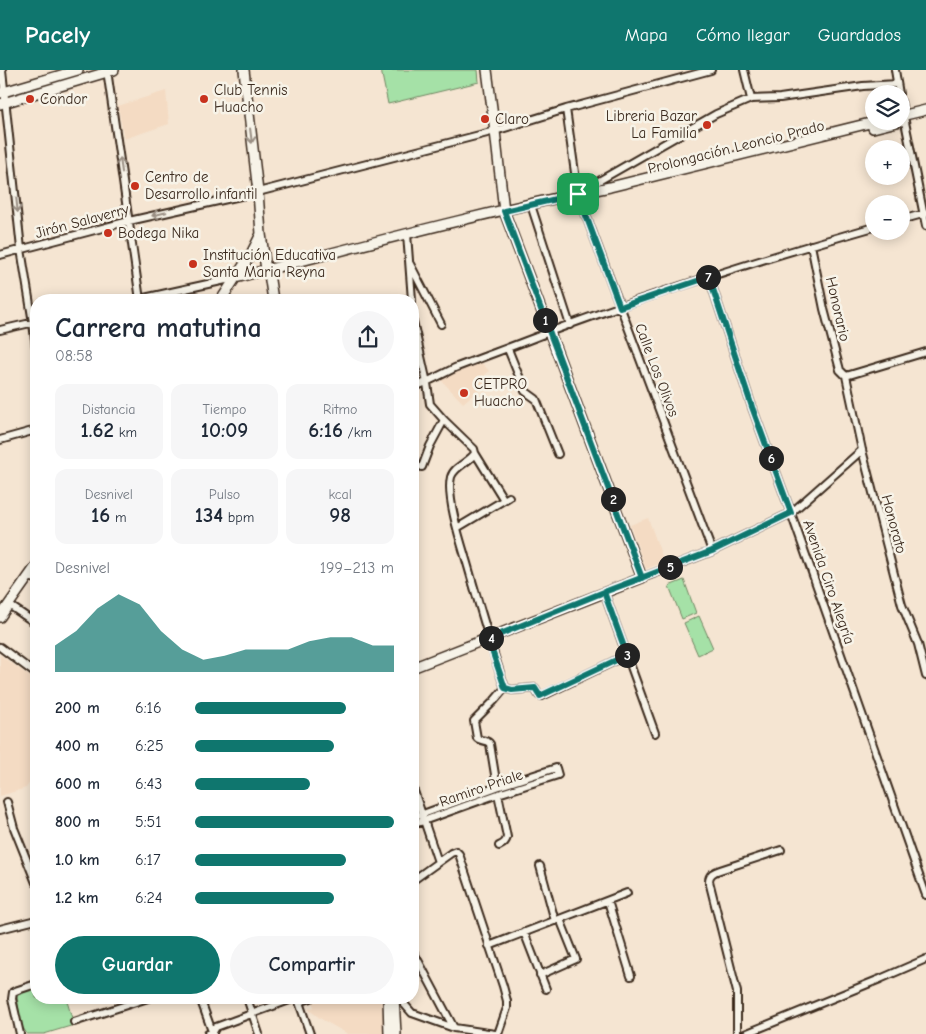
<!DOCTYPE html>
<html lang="es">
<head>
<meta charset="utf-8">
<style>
  :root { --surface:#fff; --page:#f6f6f7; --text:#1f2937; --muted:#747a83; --accent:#0f766e }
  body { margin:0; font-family:"Comic Neue",sans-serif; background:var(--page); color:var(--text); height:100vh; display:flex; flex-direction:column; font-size:19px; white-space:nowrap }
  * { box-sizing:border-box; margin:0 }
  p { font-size:16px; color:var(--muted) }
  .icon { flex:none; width:28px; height:28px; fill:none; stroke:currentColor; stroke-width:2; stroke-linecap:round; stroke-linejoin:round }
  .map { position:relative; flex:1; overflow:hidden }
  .side { position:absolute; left:30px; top:224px; width:389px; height:710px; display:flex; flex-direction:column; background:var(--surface); border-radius:20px; box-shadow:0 2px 12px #0003 }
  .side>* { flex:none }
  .buttons { position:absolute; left:865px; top:15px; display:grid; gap:10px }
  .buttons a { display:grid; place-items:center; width:45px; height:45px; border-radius:50%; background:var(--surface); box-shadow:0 2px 12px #0003; font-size:25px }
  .pin { position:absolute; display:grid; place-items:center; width:42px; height:42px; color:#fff; margin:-21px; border-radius:10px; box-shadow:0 2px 8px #0006 }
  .km { position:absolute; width:25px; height:25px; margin:-12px; border-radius:50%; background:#222; color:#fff; font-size:14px; line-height:25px; text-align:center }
  .round { display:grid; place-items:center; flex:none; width:52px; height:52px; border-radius:26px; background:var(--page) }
  .headline { display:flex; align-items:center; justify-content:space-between; height:85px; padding:0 25px }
  h1 { font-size:28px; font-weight:800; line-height:38px }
  .stats { display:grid; grid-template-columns:repeat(3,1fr); gap:8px; height:85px; padding:5px 25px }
  .stats div { display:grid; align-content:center; border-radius:12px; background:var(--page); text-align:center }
  .stats b { font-size:21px; font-weight:800 }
  .stats small { font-size:14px; font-weight:400 }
  .stats p { font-size:14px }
  .chart { height:140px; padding:10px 25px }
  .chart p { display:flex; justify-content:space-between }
  .chart svg { width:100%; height:90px; margin-top:5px; fill:var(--accent); opacity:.7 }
  .action { display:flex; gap:10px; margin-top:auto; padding:10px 25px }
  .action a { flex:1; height:58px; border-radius:30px; background:var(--accent); color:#fff; font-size:20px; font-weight:800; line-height:58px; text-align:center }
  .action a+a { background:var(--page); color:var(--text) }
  ul { padding:0 25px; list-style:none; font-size:16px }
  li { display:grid; grid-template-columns:80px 60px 1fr; align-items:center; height:38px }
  li i { height:12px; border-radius:6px; background:var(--accent) }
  header { display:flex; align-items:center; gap:30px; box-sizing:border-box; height:70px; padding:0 25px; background:var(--accent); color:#fff }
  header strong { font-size:24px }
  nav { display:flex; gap:28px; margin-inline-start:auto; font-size:18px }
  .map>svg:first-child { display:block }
</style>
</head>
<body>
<header>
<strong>Pacely</strong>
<nav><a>Mapa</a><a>Cómo llegar</a><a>Guardados</a></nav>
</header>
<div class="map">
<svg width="926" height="964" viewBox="0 0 926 964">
  <rect width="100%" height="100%" fill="#f5e5d2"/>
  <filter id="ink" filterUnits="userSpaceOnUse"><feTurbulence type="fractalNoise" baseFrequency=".02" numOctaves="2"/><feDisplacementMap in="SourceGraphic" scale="10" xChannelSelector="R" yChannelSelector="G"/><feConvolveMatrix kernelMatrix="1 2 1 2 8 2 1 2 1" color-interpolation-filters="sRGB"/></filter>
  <g filter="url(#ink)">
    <path fill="#f4dbc3" d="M166 21 169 54 124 69 118 36Z
      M482 293 489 301 483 307 487 313 463 333 440 309Z
      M648 448 664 492 646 499 630 455Z
      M0 585 36 611V703L26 718 0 726Z
      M327 928H330L333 930 341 928H380L382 933 384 964H348L321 949 308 939 314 937 312 932Z"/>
    <path fill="#a5e1a7" stroke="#708662" d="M381 0H478L479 12 388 34Z
      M684 510 696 543 682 549 669 516Z
      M699 546 713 578 698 585 684 553Z
      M36 916V928H66L74 955 44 964H27L21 955 17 926 21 921Z"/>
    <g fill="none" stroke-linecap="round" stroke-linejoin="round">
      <g stroke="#3b2a1e" stroke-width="10">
        <path id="street" d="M2 0 21 179 33 253 36 278
          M107 0 140 230
          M744 0 751 29
          M895 0 899 24
          M901 32 926 156
          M566 39 578 124 712 481
          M583 120 716 44 751 29 780 28 863 16 897 14
          M531 135 570 255
          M901 150 926 143
          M407 164 412 230
          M811 175 824 239 840 300 846 306
          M0 185 129 151 258 122 495 61 566 39 711 0
          M410 194 441 254
          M709 207 752 337 791 443 926 825
          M135 230 235 208
          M412 243 413 251 427 313 430 334 444 350 474 379 475 383C470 392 454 396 451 407 446 427 461 473 467 493 479 535 491 577 505 618
          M0 260 35 252
          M508 279 525 321 536 329 558 384
          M846 306 862 380 902 535 918 574 926 606
          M846 306 926 282
          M412 318C428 312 442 304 457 297 488 285 519 274 549 262 656 222 765 188 874 157
          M0 370 36 360
          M475 383 504 430
          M422 397 430 376 444 350
          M457 458 509 427
          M28 507 36 509
          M642 508 712 481 791 443 862 380
          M604 522 655 663
          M9 535 31 550 36 549
          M0 577 36 604
          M505 618 512 620 535 618 539 625 542 626 627 585
          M412 715 438 792
          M497 717 490 674C487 669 481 672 477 668L474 651 494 631 505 618
          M498 724 507 767C506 772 504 774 499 776
          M7 732 14 758 36 813
          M412 748 497 717 556 698 558 705 498 724 412 755
          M540 796 555 851
          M412 811 451 783 456 781 459 784 503 916 507 931V938L498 964
          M608 831 631 906
          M0 859 36 850
          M524 862 546 919
          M489 876 627 823
          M412 879 454 958
          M540 905 576 889 560 849
          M200 928 213 964
          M247 928 259 964
          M298 928 299 932 310 964
          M399 928 412 943 415 944 454 958 495 964
          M299 932 311 928
          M74 952 148 928
          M20 964 12 929 13 922 18 920 36 914
          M208 964 213 962 216 957 295 928
          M737 964V922L709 811C709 804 714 802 720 800L781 780
          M745 964 880 909 926 889"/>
      </g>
      <g stroke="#3b2a1e" stroke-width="12">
        <path id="secondary" d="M244 0 258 122 261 164 266 200 269 204 273 230
          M0 23 78 0
          M0 34 114 0
          M901 46 926 40
          M873 58 901 51
          M235 208C360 176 484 142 610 117L878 51
          M221 230 251 184 261 164
          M0 547 36 496
          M412 598 642 508 504 141 495 61 487 0
          M388 928 389 964
          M394 928 396 964"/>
      </g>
      <use href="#street" stroke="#f7f3e8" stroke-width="6"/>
      <use href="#secondary" stroke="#f7f3e8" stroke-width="9"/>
    </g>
    <defs><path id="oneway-shaft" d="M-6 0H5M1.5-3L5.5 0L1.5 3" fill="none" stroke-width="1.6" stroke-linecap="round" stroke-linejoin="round" transform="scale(1.25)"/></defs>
    <g stroke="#998e83">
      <use href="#oneway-shaft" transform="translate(251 66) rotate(83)"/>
      <use href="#oneway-shaft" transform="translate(121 95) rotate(-98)"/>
      <use href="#oneway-shaft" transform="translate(17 135) rotate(84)"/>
      <use href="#oneway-shaft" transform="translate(159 144) rotate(167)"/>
    </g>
  </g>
  <g fill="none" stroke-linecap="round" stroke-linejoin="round" filter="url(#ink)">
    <g stroke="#fff" stroke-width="10">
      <path id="route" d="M578 124 504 141 642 508 604 522 627 585 540 626 535 618 512 620 505 618 488 569 604 522 712 481 791 443 752 337 709 207 620 237 578 124"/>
    </g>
    <use href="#route" stroke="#0f766e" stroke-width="6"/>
  </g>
  <g fill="#c8321e" stroke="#f7f3e8" stroke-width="2">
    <circle cx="30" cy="29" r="5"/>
    <circle cx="204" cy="29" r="5"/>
    <circle cx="485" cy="49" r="5"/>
    <circle cx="707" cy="55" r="5"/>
    <circle cx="135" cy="116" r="5"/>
    <circle cx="108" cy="163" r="5"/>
    <circle cx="193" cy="194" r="5"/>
    <circle cx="464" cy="323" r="5"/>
  </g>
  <g text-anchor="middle" stroke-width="5" stroke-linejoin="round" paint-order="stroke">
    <g font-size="15" fill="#3b2a1e" stroke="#f7f3e8" text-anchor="start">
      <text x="214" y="25">Club Tennis<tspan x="214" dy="17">Huacho</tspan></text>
      <text x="40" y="34">Condor</text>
      <text x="697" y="51" text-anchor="end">Libreria Bazar<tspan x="697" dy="17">La Familia</tspan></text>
      <text x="495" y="54">Claro</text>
      <text x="145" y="112">Centro de<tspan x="145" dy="17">Desarrollo infantil</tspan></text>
      <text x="118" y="168">Bodega Nika</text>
      <text x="203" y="190">Institución Educativa<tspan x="203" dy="17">Santa Maria Reyna</tspan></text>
      <text x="474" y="319">CETPRO<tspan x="474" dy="17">Huacho</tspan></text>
    </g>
    <g font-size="15" fill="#3b2a1e" stroke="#f7f3e8">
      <text transform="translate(736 77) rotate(-14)" y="5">Prolongación Leoncio Prado</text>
      <text transform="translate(82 151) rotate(-15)" y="5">Jirón Salaverry</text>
      <text transform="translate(838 239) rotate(77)" y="5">Honorario</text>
      <text transform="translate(657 300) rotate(69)" y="5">Calle Los Olivos</text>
      <text transform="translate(894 454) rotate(75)" y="5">Honorato</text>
      <text transform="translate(829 512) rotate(71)" y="5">Avenida Ciro Alegría</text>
      <text transform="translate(481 718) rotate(-19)" y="5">Ramiro Priale</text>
    </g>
  </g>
</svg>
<div class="buttons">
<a><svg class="icon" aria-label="layers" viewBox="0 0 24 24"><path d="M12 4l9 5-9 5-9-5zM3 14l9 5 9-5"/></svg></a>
<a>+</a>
<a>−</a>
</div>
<div class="pin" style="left:578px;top:124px;background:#1e9e55"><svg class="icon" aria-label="arrive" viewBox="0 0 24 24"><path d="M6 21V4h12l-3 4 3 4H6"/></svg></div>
<b class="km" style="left:545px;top:250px">1</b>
<b class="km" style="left:613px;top:429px">2</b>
<b class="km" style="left:627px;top:585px">3</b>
<b class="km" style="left:491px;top:568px">4</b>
<b class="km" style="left:670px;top:497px">5</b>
<b class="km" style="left:771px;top:388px">6</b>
<b class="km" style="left:708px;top:207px">7</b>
<section class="side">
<div class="headline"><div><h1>Carrera matutina</h1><p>08:58</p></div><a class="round"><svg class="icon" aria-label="share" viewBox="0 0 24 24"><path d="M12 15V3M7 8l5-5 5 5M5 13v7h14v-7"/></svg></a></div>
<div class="stats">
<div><p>Distancia</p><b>1.62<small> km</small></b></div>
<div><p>Tiempo</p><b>10:09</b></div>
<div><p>Ritmo</p><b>6:16<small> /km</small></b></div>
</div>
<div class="stats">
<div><p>Desnivel</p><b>16<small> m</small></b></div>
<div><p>Pulso</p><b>134<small> bpm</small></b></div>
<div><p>kcal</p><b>98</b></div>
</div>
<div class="chart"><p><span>Desnivel</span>199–213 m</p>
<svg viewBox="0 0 160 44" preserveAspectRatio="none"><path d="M0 44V31L10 24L20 13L30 6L40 11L50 24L60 33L70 38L80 36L90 33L100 33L110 33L120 29L130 27L140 27L150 31L160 31V44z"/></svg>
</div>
<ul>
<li><b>200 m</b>6:16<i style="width:76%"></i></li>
<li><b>400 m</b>6:25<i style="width:70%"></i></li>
<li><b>600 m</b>6:43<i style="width:58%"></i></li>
<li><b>800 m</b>5:51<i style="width:100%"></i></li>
<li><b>1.0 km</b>6:17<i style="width:76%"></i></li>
<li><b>1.2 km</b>6:24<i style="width:70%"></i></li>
</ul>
<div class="action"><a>Guardar</a><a>Compartir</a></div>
</section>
</div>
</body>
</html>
